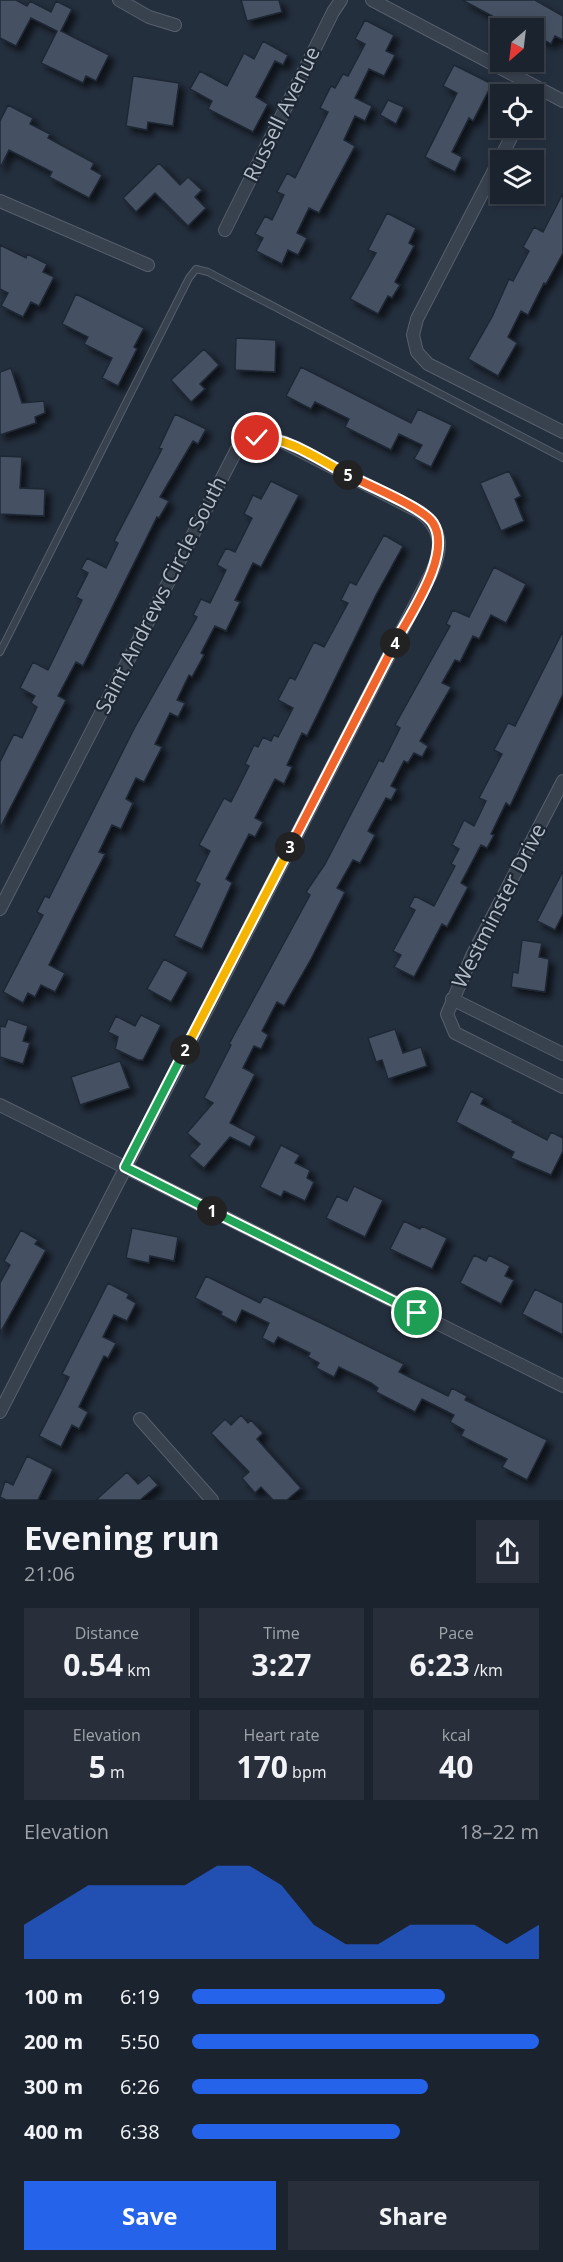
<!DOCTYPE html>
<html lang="en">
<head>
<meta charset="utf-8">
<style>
  :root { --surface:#1b232e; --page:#282f3a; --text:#f1f3f6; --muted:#a0a4aa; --line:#39404a; --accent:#2563eb }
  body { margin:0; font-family:"Open Sans",sans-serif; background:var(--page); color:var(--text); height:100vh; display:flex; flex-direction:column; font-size:22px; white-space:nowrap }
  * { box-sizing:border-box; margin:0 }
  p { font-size:20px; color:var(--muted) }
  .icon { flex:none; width:33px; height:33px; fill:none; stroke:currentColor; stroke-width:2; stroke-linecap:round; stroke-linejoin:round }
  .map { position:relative; height:1500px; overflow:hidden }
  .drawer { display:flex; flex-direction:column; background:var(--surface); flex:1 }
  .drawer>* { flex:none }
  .needle { width:39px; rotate:208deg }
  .tools { position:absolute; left:490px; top:18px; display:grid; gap:12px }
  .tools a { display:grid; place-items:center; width:54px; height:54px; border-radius:0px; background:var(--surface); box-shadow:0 3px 9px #0003,0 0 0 2px var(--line); font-size:30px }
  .pin { position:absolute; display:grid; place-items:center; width:51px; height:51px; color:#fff; margin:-26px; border:3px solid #fff; border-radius:50%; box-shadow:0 2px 6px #0007 }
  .km { position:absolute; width:30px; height:30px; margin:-15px; border-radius:50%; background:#222; color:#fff; font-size:16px; line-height:30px; text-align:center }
  .round { display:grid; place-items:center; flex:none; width:63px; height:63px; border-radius:0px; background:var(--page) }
  .headline { display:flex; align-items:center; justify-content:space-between; height:102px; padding:0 24px }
  h1 { font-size:33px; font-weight:700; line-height:45px }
  .stats { display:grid; grid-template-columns:repeat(3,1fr); gap:9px; height:102px; padding:6px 24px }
  .stats div { display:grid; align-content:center; border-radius:0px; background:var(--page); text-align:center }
  .stats b { font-size:30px; font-weight:700 }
  .stats small { font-size:16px; font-weight:400 }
  .stats p { font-size:16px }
  .chart { height:168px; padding:12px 24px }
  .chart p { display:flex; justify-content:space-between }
  .chart svg { width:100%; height:108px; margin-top:6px; fill:var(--accent); opacity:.7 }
  .cta { display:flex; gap:12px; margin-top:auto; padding:12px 24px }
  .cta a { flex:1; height:69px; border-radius:0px; background:var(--accent); color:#fff; font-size:24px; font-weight:700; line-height:69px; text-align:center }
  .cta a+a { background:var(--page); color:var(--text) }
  ul { padding:0 24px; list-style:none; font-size:20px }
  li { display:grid; grid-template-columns:96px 72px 1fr; align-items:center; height:45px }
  li i { height:15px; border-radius:8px; background:var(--accent) }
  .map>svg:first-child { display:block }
</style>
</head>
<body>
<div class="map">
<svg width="563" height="1500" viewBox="0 0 563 1500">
  <defs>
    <filter id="shadow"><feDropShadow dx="5.5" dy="5.5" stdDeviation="3" flood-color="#0009"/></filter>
  </defs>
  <rect width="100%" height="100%" fill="#242f3e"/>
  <path fill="#455162" stroke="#1f2835" stroke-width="1.5" filter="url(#shadow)" d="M0 0H16L27 6 30 1 51 12 56 1 72 9 61 31 109 55 96 81 86 76 83 83 41 63 57 31 31 18 16 46 0 38Z
    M241 0H279L282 12 247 21Z
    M462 0H535L563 16V40L555 36 551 44 534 35V28H515Z
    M365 20 394 35 386 51 395 55 384 76 369 69 355 98 372 106 365 121 355 116 344 140 355 146 319 213 309 208 297 233 307 238 298 255 288 250 282 264 256 251 263 238 255 234 265 216 272 220 284 195 277 192 287 173 295 178 328 112 320 108 331 86 335 88 343 74 348 76 365 44 355 39Z
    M263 41 288 55 283 65 275 61 256 97 268 104 253 132 208 109 212 101 190 89 200 71 227 86 244 53 254 59Z
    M454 65 492 84 473 121 469 118 452 152 462 157 455 172 425 157 457 93 443 86Z
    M133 76 179 83 173 126 148 122 147 130 126 126Z
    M388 100 404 107 396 124 380 115Z
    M8 105 33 118 30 124 50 134 48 138 94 163 91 169 102 175 89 198 49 177 52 172 9 150 0 168V121Z
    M159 163 180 185 188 177 202 190 195 197 206 208 188 226 155 193 136 212 123 198Z
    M563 193V253L546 284 544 283 528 315 521 311 508 337 517 343 498 376 468 359 492 317 509 279 513 281 529 251 523 247 534 227 543 232Z
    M387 213 416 228 409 243 414 246 395 282 400 285 392 298 388 296 378 314 350 299 376 253 368 250Z
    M0 245 26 258 27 254 47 264 43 272 54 277 39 306 31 302 23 317 1 306 8 293 0 289Z
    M76 294 144 328 134 347 137 349 118 386 102 378 112 358 84 344 88 337 62 324Z
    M236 338 276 340 275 372 235 370Z
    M204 349 219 365 200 384 205 389 191 402 171 380Z
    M301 367 411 423 418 409 452 425 431 467 414 459 422 445 399 434 391 450 345 427 349 419 315 402 311 409 286 396Z
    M11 368 22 403 44 401 45 413 35 417 36 423 0 435V372Z
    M175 414 206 429 198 444 193 441 160 497 169 501 159 518 157 517 83 666 76 662 58 696 66 700 0 828V762L14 734 22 738 37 707 31 703 35 696 20 688 33 662 48 670 82 600 76 597 88 573 81 569 87 558 106 568 118 543 114 541 162 449 159 448Z
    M0 456 22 457 20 488 45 489 44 516 0 514Z
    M509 471 521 496 515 499 524 521 501 531 480 483Z
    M271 481 299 495 261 567 253 563 235 600 240 602 226 631 215 626 201 653 204 655 192 677 189 675 177 700 185 703 178 717 170 713 155 744 162 747 144 782 136 778 126 799 133 803 121 829 112 825 99 852 105 854 49 965 65 973 55 992 41 985 35 997 28 993 23 1003 3 992 43 915 37 912 45 896 49 898 135 727 197 617 193 615 201 599 210 603 226 570 217 565 226 548 235 552 252 518 244 514 253 495 261 499Z
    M384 535 403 546 376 595 307 736 302 733 287 765 292 767 284 784 275 779 255 818 263 822 255 837 249 834 226 879 232 883 202 949 174 936 200 884 195 881 210 851 199 845 224 798 231 802 249 766 245 764 254 745 258 747 263 737 271 741 274 735 278 737 293 708 278 700 290 677 295 680 314 642 324 647 348 603 341 600 350 582 356 585Z
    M494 567 526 584 506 623 491 615 479 639 473 636 460 662 455 660 442 683 451 687 420 741 428 746 422 757 414 753 408 763 404 761 391 786 397 789 391 800 386 798 368 831 375 835 360 863 353 860 337 888 345 892 311 959 284 1006 277 1002 262 1031 268 1035 261 1049 254 1046 243 1068 255 1074 230 1123 256 1136 250 1147 230 1137 204 1168 189 1156 200 1144 187 1133 213 1103 204 1098 231 1045 229 1044 310 895 306 892 325 864 379 760 383 762 400 728 395 725 450 626 446 624 453 610 469 617Z
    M563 631V694L510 806 506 803 491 834 494 835 487 848 481 845 461 883 468 887 447 927 442 924 414 977 394 967 401 955 393 951 415 910 409 907 415 896 434 906 455 866 451 864 459 849 452 845 464 820 474 826 486 801 479 798 502 754 494 750 508 723 515 726Z
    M563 871V914L555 930 537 921Z
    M522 940 542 943 539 957 549 959 545 992 511 987 513 972 518 973Z
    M164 959 188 972 171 1002 147 989Z
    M141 1015 161 1025 143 1060H138L115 1049 118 1037 108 1032 116 1016 135 1026Z
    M8 1019 28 1026 23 1041 30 1043 23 1064 0 1057V1026L5 1027Z
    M395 1029 403 1053 421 1047 427 1066 388 1079 382 1060 376 1062 368 1038Z
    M120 1061 130 1088 80 1105 71 1077Z
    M471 1091 484 1098 481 1104 513 1120 512 1122 547 1140 551 1132 563 1138V1151L551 1175 511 1158 514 1152 456 1122Z
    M281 1145 300 1155 295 1163 310 1170 307 1178 314 1182 305 1201 284 1191 281 1197 260 1187Z
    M354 1186 383 1200 365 1237 326 1218 337 1196 347 1201Z
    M404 1221 420 1229 422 1226 447 1238 432 1269 390 1249Z
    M132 1228 178 1237 174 1261 150 1256 149 1263 126 1258Z
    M21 1230 38 1240 35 1244 46 1250 0 1333V1283L10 1265 4 1261Z
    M474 1255 486 1261 489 1255 510 1266 505 1276 514 1280 501 1304 460 1283Z
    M206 1276 260 1303 264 1296 325 1325 404 1364 399 1372 448 1396 452 1388 467 1396 465 1400 547 1440 527 1480 502 1467 507 1459 461 1436 464 1430 450 1422 454 1415 422 1399 415 1412 376 1392 378 1388 371 1383 339 1367 334 1377 316 1368 319 1363 308 1357 310 1353 278 1337 274 1344 262 1338 269 1323 242 1310 236 1323 221 1315 222 1312 195 1298Z
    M108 1283 129 1294 127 1298 136 1303 127 1321 114 1315 103 1337 116 1343 108 1358 104 1356 79 1407 88 1412 79 1429 72 1425 61 1447 39 1436 69 1377 62 1374Z
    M535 1289 563 1303V1335L522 1314Z
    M241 1415 248 1423 251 1420 263 1433 257 1439 301 1488 287 1500H273L261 1487 255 1493 242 1478 249 1472 211 1433 225 1419 231 1425Z
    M27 1456 53 1469 38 1500H6L0 1497 5 1481 13 1485Z
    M127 1472 138 1484 149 1475 158 1485 140 1500H96Z"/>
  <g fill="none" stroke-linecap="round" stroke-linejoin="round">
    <g stroke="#565f6c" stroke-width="8">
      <path id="lane" d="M0 652 189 278 196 269 208 272 563 458"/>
    </g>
    <g stroke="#565f6c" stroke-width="14">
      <path id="street" d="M119 0 149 17 175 25
        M372 0 563 101
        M516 128 417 319 413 335 417 352 428 364 563 432
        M0 201 148 265
        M225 230 333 12 341 0
        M563 781 472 956 447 1014 455 1033 563 1087
        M0 909 237 449C254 437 264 435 283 442L420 512C442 529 443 547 432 572L0 1412
        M452 999 563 1054
        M0 1105 563 1386
        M140 1419 212 1500"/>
    </g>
    <use href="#lane" stroke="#38414e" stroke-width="6"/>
    <use href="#street" stroke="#38414e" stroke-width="12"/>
  </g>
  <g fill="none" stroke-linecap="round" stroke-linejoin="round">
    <g stroke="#fff" stroke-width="12">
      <path id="split-1" d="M212 1211 417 1313"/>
    </g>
    <g stroke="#fff" stroke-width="12">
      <path id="split-2" d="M185 1050 125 1167 212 1211"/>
    </g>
    <g stroke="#fff" stroke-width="12">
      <path id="split-3" d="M185 1050 290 847"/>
    </g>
    <g stroke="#fff" stroke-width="12">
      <path id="split-4" d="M290 847 395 643"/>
    </g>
    <g stroke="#fff" stroke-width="12">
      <path id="split-5" d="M348 475C367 485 424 508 433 523 453 554 410 614 395 643"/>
    </g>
    <g stroke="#fff" stroke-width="12">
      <path id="split-6" d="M257 438C283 434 325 463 348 475"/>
    </g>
    <use href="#split-1" stroke="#22a559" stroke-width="8"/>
    <use href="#split-2" stroke="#22a559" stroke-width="8"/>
    <use href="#split-3" stroke="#f5b400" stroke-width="8"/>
    <use href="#split-4" stroke="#f0652b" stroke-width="8"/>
    <use href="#split-5" stroke="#f0652b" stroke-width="8"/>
    <use href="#split-6" stroke="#f5b400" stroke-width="8"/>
  </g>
  <g text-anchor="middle" stroke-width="4.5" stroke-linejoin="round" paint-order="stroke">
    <g font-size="21" fill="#b4bcc9" stroke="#1d2633">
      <text transform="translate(282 114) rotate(-64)" y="7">Russell Avenue</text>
      <text transform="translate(161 595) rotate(-63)" y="7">Saint Andrews Circle South</text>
      <text transform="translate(499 906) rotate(-63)" y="7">Westminster Drive</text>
    </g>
  </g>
</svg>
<div class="tools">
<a><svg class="needle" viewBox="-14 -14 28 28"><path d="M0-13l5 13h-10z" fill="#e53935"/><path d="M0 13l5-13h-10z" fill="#a0a4aa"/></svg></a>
<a><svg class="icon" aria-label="locate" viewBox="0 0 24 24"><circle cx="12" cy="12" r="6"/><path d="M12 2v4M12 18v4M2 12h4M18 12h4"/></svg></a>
<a><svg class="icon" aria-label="layers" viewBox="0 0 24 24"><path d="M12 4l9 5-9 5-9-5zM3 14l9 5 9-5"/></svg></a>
</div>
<div class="pin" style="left:417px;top:1313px;background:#1e9e55"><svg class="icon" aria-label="arrive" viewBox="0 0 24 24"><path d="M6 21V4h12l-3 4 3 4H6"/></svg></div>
<div class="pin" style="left:257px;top:438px;background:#d93025"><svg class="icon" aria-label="check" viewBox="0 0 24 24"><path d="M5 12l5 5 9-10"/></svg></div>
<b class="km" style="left:212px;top:1211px">1</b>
<b class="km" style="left:185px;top:1050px">2</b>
<b class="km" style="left:290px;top:847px">3</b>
<b class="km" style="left:395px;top:643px">4</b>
<b class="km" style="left:348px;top:475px">5</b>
</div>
<section class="drawer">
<div class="headline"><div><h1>Evening run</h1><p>21:06</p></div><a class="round"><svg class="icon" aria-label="share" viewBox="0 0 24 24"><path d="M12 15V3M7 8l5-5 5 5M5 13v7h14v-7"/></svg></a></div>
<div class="stats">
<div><p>Distance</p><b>0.54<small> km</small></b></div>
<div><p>Time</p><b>3:27</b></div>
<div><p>Pace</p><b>6:23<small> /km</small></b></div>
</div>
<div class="stats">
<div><p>Elevation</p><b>5<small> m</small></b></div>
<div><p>Heart rate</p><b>170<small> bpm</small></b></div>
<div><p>kcal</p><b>40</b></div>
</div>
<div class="chart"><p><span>Elevation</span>18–22 m</p>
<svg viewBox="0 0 160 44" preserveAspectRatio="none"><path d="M0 44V30L10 22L20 14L30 14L40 14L50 14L60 6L70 6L80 14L90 30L100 38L110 38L120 30L130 30L140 30L150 38L160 30V44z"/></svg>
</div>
<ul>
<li><b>100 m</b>6:19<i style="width:73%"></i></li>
<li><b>200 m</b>5:50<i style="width:100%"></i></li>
<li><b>300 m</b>6:26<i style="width:68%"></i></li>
<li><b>400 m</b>6:38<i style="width:60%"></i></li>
</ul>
<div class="cta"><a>Save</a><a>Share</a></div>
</section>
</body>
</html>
